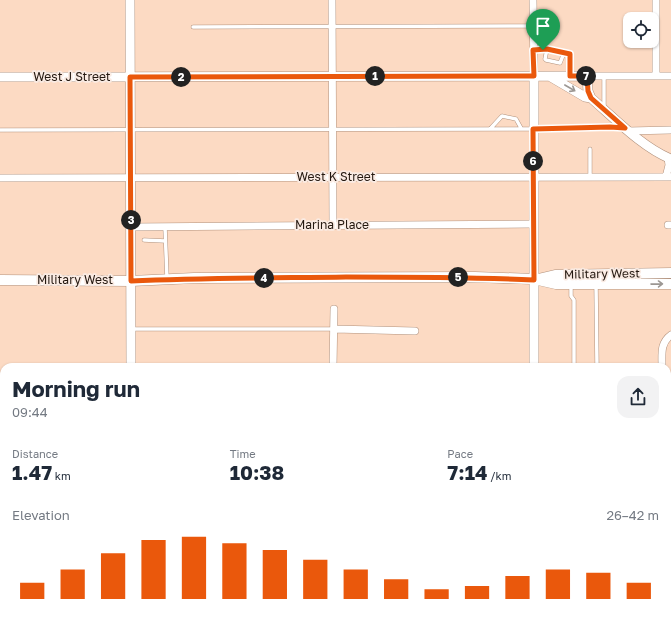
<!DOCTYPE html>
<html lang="en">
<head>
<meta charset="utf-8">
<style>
  :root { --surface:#fff; --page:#f2f2f3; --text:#1f2937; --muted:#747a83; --accent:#ea580c }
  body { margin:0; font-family:"Golos Text",sans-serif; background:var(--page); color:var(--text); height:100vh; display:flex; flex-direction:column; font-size:15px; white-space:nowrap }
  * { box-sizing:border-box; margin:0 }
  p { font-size:13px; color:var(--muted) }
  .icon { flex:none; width:22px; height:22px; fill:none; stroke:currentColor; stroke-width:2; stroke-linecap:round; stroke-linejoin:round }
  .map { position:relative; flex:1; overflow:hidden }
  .panel { position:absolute; left:0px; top:363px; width:671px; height:256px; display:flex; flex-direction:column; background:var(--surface); border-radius:12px 12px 0 0; box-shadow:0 1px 3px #0004 }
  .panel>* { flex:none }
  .controls { position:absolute; left:623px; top:12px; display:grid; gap:8px }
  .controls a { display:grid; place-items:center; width:36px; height:36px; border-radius:8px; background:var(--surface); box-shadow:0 1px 3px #0004; font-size:20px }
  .pin { position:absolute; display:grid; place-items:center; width:34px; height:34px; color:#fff; margin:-41px -17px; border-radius:50% 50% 50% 0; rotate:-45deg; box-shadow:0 0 4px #0007 }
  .pin .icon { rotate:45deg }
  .km { position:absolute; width:20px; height:20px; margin:-10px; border-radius:50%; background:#222; color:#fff; font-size:11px; line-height:20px; text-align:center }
  .round { display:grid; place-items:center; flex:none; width:42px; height:42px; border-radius:12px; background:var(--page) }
  .overview { display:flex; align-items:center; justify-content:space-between; height:68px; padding:0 12px }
  h1 { font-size:22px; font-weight:700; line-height:30px }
  .figures { display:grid; grid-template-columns:repeat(3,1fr); gap:6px; height:68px; padding:4px 12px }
  .figures div { display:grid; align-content:center }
  .figures b { font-size:20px; font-weight:700 }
  .figures small { font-size:11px; font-weight:400 }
  .figures p { font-size:11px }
  .chart { height:112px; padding:8px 12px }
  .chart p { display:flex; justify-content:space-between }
  .chart svg { width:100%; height:72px; margin-top:4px; stroke:var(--accent); stroke-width:6 }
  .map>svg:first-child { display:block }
</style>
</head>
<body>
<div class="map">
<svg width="671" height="619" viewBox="0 0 671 619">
  <rect width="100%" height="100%" fill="#fcdac3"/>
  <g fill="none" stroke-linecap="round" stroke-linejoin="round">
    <g stroke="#b2927d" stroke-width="4.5">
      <path id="service" d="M193 27 533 26
        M547 49 545 59 546 60 560 63 564 53
        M534 50 547 49 570 54V75
        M604 76V107
        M490 129 502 116 516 119 521 128
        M0 130 533 129 610 127 622 128
        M590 149V177
        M165 227 167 278
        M144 240 165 241
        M596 284 597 367
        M571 285V296L574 300V367
        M132 329H334
        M0 409H4
        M0 447 4 446
        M0 467H4
        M0 610 5 619"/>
    </g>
    <g stroke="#b2927d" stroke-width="8">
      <path id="minor" d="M332 0 333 226
        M533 0 534 76
        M656 0V76
        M587 76H671
        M628 131 671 130
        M666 177 669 165 668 158
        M0 178 671 177
        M668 225H671
        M131 227 534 224
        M334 329 415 331
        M333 367 334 309
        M662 367C662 354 660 343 671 335
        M0 380H4
        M667 442H671
        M667 527H671
        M667 603H671
        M0 609 4 607
        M77 615 79 619
        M342 615V619"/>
    </g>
    <g stroke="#b2927d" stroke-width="10">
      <path id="tertiary" d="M130 0 131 367
        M534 76V367
        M0 77 587 76 588 91 591 98
        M551 77 585 97 591 98C614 118 643 148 671 159
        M165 615 167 619
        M497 619 500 615"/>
    </g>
    <g stroke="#b2927d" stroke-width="11">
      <path id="secondary" d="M538 279 555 275 671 273
        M0 280 131 281 194 278 475 277 534 279 556 284H671"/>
    </g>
    <use href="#service" stroke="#fff" stroke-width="3.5"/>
    <use href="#minor" stroke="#fff" stroke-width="7"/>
    <use href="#tertiary" stroke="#fff" stroke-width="9"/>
    <use href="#secondary" stroke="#fff" stroke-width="10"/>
  </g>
  <defs><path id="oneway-shaft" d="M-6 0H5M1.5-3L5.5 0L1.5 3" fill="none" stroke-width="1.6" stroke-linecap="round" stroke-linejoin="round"/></defs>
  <g stroke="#9c9793">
    <use href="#oneway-shaft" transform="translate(570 88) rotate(30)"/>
    <use href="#oneway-shaft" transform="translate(657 284) rotate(-1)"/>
  </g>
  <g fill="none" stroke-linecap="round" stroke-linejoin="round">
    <g stroke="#fff" stroke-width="8">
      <path id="route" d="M533 50 547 49 570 54V76H587L588 91 591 98 625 128 610 127 533 129 534 280C471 277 409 277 346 277 274 278 203 278 131 281L130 77 534 76Z"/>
    </g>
    <use href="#route" stroke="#ea580c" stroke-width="5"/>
  </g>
  <g text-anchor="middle" stroke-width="3.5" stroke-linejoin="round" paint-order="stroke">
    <g font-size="12" fill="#241810" stroke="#faebe3">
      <text x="72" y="81">West J Street</text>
      <text x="336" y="181">West K Street</text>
      <text x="332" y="229">Marina Place</text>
      <text transform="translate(602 274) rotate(-1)" y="4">Military West</text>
      <text x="75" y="284">Military West</text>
    </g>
  </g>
</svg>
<div class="controls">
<a><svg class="icon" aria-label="locate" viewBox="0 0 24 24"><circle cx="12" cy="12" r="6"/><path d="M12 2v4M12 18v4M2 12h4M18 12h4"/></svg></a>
</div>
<div class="pin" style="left:543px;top:50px;background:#1e9e55"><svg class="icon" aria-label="arrive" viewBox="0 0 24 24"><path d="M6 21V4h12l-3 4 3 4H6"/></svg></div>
<b class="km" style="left:375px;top:76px">1</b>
<b class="km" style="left:181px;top:77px">2</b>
<b class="km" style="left:131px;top:220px">3</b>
<b class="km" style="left:264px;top:278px">4</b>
<b class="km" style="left:458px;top:277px">5</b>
<b class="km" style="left:533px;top:161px">6</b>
<b class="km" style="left:586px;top:76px">7</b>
<section class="panel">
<div class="overview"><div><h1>Morning run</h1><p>09:44</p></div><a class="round"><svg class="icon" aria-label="share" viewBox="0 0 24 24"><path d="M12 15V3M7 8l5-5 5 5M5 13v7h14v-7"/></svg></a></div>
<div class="figures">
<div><p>Distance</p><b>1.47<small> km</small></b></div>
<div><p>Time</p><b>10:38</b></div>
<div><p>Pace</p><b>7:14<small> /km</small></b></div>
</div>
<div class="chart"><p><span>Elevation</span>26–42 m</p>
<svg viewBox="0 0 160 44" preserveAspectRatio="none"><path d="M5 44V34M15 44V26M25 44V16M35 44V8M45 44V6M55 44V10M65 44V14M75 44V20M85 44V26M95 44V32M105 44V38M115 44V36M125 44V30M135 44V26M145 44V28M155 44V34"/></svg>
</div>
</section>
</div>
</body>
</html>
